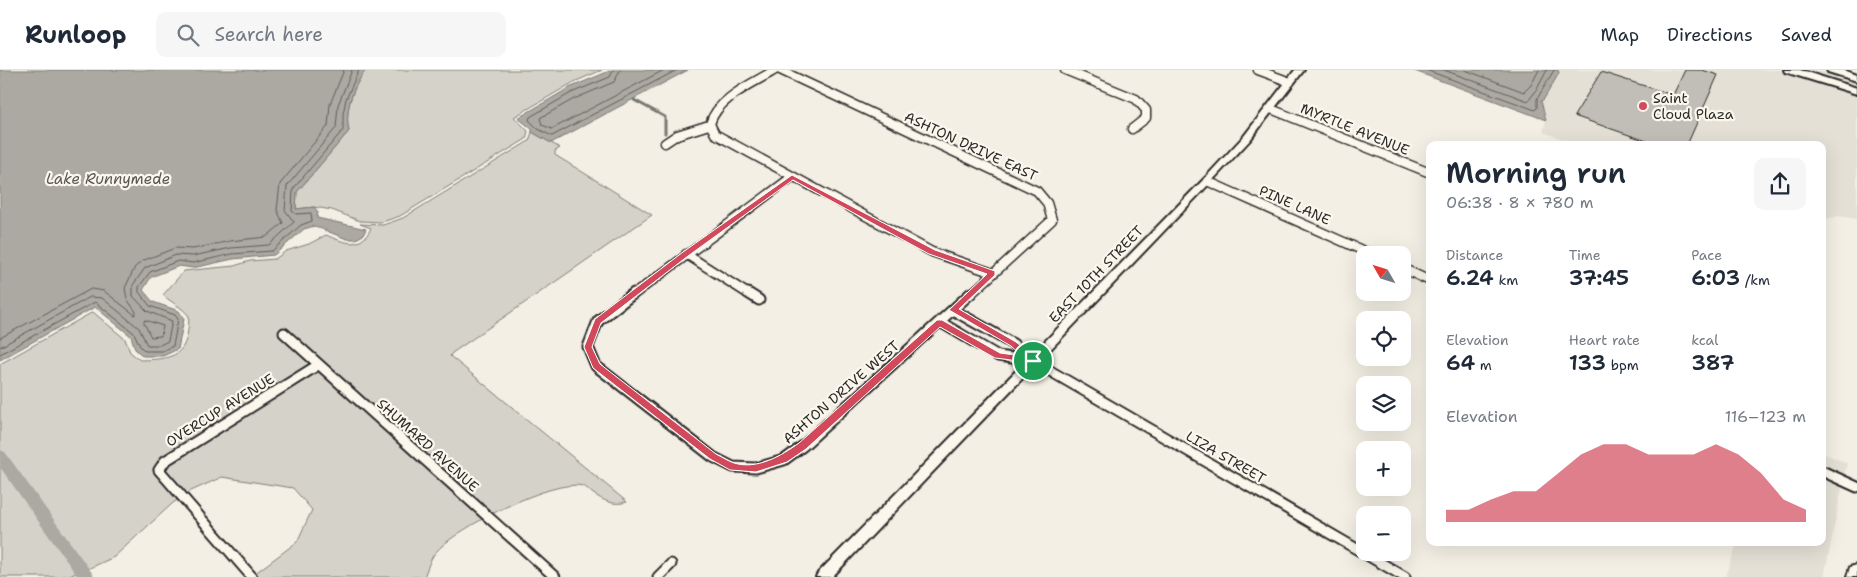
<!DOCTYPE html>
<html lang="en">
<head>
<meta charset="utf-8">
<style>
  :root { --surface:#fff; --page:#f6f6f7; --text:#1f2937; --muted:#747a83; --line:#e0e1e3; --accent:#d1495b }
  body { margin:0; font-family:"Shantell Sans",sans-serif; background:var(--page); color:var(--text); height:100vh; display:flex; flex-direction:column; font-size:19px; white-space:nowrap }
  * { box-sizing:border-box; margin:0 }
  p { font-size:16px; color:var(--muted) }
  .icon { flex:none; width:28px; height:28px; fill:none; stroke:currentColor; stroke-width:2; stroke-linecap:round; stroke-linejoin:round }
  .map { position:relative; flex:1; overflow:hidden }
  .panel { position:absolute; left:1426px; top:71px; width:400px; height:405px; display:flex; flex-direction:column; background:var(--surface); border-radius:10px; box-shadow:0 5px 20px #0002 }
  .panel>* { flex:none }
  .needle { width:32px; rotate:309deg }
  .tools { position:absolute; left:1356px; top:176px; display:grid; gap:10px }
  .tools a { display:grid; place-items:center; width:55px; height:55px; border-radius:10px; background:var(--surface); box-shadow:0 5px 20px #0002; font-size:25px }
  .pin { position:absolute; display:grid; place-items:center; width:42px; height:42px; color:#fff; margin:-21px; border:2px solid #fff; border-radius:50%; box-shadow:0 1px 5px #0007 }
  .round { display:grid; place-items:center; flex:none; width:52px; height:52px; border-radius:10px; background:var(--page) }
  .headline { display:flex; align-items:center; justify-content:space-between; height:85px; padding:0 20px }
  h1 { font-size:28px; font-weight:600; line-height:38px }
  .stats { display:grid; grid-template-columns:repeat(3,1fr); gap:8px; height:85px; padding:5px 20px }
  .stats div { display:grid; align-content:center }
  .stats b { font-size:21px; font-weight:600 }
  .stats small { font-size:14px; font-weight:400 }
  .stats p { font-size:14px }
  .chart { height:140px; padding:10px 20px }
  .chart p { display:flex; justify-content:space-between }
  .chart svg { width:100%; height:90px; margin-top:5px; fill:var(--accent); opacity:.7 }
  header { display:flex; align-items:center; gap:30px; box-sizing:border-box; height:70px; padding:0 25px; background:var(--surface); border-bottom:1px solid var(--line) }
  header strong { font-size:24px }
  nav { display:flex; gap:28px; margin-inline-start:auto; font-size:18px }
  .search { width:350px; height:45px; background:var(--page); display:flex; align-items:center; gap:12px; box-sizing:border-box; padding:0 18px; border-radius:10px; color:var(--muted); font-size:19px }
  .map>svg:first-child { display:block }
</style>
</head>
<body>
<header>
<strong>Runloop</strong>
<div class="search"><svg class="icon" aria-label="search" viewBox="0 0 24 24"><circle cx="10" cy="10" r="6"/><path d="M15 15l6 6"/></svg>Search here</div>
<nav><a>Map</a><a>Directions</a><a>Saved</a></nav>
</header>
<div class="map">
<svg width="1857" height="507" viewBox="0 0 1857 507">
  <rect width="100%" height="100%" fill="#f3efe4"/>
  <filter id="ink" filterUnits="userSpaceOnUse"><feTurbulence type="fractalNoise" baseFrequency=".02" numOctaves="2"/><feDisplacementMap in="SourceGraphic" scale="10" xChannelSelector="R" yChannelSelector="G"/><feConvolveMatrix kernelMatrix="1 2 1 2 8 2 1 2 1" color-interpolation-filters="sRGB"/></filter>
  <g filter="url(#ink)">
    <path fill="#e4e0d6" d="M1558 0H1782L1857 23V149L1838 146 1823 150 1822 75H1579L1543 62 1546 50 1541 31 1545 29Z
      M1806 0 1838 4 1857 10V18L1806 3Z
      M1823 383 1847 393 1824 507H1726L1737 473 1822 472Z"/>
    <path fill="#d5d2c9" stroke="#807e7a" d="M366 0H602L574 12 514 47 528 61 526 69 400 146 382 152 360 151 332 140 314 137 296 139 297 122 349 61C344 41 353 16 366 0Z
      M532 62 560 78 555 81V85L652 145 452 283 450 286 627 432C613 436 604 431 592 423 590 421 586 417 583 416 553 408 454 459 435 483 430 489 427 500 424 507H250L297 472 312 440 293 418 222 407 191 421 173 433 114 487 79 503 59 507H0V294L93 242 125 269 130 282 140 290C176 289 188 286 189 246 182 237 172 233 163 225L184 201 234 196 250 191 275 189 286 181 309 174 326 165C343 172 361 181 371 158L360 154 383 155 403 148 529 71Z"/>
    <path fill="#aca9a2" stroke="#787772" d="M0 0H366C353 16 344 41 349 61L297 122 296 139 314 137 318 142 317 148 366 159 363 165 356 169H347L314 156 304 159 274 185 233 189 193 198 179 196 151 207 143 220 153 232 179 241 184 249 178 279 163 286H143L135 279 131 266 95 237 0 290Z
      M612 0H688L551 73 532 62V59L518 48 569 18Z
      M1412 0H1558L1559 3 1544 29 1541 31 1546 50Z"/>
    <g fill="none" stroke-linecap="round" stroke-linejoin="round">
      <path stroke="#5f5d5b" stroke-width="1" d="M613 0 610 7 571 23 530 47 529 50 538 59 552 66 677 0
        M620 0 614 12 574 29 540 48 542 55 552 59 664 0
        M1426 0 1535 40 1537 38V29L1554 0
        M1444 0 1528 31 1536 21 1547 0
        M1465 0 1524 22 1531 15 1539 0
        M145 250 163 256 161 266 151 267 144 253Z
        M0 268 91 219 104 221 135 245 136 242 127 229 125 218 135 197 142 191 175 178 193 179 230 171 266 167 283 153 277 140 280 114 328 56 330 34 344 0
        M0 277 90 227 102 228 139 258 147 275H160L168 271 172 251 147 241 133 226V215L145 198 176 185 193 186 231 178 269 175 294 152 285 140 287 116 336 58 338 35 352 0
        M0 284 95 232 134 263 140 276 145 281H162L173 276 178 249 175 245 150 236 139 222V217L150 202 178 191 193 193 232 184 272 181 301 155 312 151 311 143 296 144 292 141 293 119 343 60V44L346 29 359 0"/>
      <path stroke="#787772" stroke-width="3" d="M634 30 665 47V63"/>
      <path fill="#aca9a2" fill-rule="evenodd" d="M0 380 5 382 95 507H78L0 397Z"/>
    </g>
    <path fill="#c0beb6" stroke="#2b2b2b" d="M1685 0H1702L1718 5 1687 75H1658L1574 46 1601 2 1673 25Z"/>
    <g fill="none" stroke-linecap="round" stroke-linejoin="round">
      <g stroke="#2b2b2b" stroke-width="11">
        <path id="minor-far1" d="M775 0C754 13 717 28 710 54L715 64 932 182 993 203
          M780 0 1037 121 1047 133 1052 150 970 225
          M1065 0 1136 29 1146 40V48L1132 59
          M1258 0 1290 12
          M1271 39 1430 103
          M665 73 677 65 709 55
          M1207 111 1373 185
          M686 184 750 225
          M1402 198 1430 211
          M633 225 792 107"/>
      </g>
      <g stroke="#2b2b2b" stroke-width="13">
        <path id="minor" d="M634 223 598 251 588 277 596 296 713 387 733 397 756 398 784 390 803 376 971 223
          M748 223 759 230
          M953 240 1013 274 1033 291 1405 507
          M940 252 998 286 1032 291
          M284 263 555 507
          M1822 401 1857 417
          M252 507 159 400 165 391 318 295
          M658 507 671 494"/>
      </g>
      <g stroke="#2b2b2b" stroke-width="4">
        <path id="tertiary" d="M1295 0H1304L1250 70 1210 113 832 507H816L818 503 1204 109 1244 66Z"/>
      </g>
      <g stroke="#2b2b2b" stroke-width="4">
        <path id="primary" d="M1784 0H1800L1857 18V24L1785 2Z
          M1827 0H1843L1857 5V11L1828 2Z"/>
      </g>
      <g stroke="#2b2b2b" stroke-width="4">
        <path id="trunk" d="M1857 495V507H1847L1850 497Z"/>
      </g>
      <use href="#minor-far1" stroke="#fbf7ec" stroke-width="8"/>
      <use href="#minor" stroke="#fbf7ec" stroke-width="9"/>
      <use href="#tertiary" fill="#fbf7ec" fill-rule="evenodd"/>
      <use href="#primary" fill="#fbf7ec" fill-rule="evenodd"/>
      <use href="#trunk" fill="#fbf7ec" fill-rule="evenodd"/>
    </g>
  </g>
  <path fill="#d1495b" stroke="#fff" fill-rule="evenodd" d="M792 105 935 180 995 201V205L959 239 1016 272 1036 289V293L995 288 940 257 806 379 787 392 756 402 730 400 710 389 593 298 584 277 595 249 683 182ZM793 110 929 184 987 204 949 240 1011 276 1022 286 1000 283 942 250H937L799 373C781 386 757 400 734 393 728 391 722 387 716 384L600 294 592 277 601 253 688 186Z"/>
  <circle fill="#d1495b" stroke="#fbf7ec" stroke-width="2" cx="1643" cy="36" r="5"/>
  <g text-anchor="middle" stroke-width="4.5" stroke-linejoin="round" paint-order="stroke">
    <g font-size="14" fill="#2b2b2b" stroke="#fbf7ec" text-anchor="start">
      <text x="1653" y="33">Saint<tspan x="1653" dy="16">Cloud Plaza</tspan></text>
    </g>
    <g font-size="14" fill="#2b2b2b" stroke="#fbf7ec">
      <text transform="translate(1355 59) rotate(22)" y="5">MYRTLE AVENUE</text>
      <text transform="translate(971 76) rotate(25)" y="5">ASHTON DRIVE EAST</text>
      <text transform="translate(1295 135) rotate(24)" y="5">PINE LANE</text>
      <text transform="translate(1096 204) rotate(-46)" y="5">EAST 10TH STREET</text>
      <text transform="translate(841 322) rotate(-41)" y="5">ASHTON DRIVE WEST</text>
      <text transform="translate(220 340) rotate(-32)" y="5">OVERCUP AVENUE</text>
      <text transform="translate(428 375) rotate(42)" y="5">SHUMARD AVENUE</text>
      <text transform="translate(1226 387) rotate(30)" y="5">LIZA STREET</text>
    </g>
    <g font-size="15" font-style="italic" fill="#585755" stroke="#fbf7ec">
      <text x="108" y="114">Lake Runnymede</text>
    </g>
  </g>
</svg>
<div class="tools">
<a><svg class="needle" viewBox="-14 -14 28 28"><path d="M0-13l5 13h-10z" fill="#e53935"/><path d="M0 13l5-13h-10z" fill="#747a83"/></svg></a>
<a><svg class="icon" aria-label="locate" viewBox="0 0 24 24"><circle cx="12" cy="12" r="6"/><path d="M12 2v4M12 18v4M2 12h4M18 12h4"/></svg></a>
<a><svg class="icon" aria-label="layers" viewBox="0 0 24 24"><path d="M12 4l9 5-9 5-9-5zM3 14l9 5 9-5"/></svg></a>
<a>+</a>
<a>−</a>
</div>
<div class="pin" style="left:1033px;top:291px;background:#1e9e55"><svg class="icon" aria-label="arrive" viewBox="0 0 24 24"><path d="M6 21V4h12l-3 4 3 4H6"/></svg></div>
<section class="panel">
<div class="headline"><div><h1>Morning run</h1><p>06:38 · 8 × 780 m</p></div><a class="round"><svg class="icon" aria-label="share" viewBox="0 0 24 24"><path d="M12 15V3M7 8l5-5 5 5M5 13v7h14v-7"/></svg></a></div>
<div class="stats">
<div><p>Distance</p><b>6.24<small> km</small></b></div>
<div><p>Time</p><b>37:45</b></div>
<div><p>Pace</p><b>6:03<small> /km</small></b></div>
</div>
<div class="stats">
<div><p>Elevation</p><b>64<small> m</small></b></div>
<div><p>Heart rate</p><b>133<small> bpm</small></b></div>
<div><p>kcal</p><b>387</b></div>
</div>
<div class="chart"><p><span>Elevation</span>116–123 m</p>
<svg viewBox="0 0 160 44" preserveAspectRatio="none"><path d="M0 44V38L10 38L20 33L30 29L40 29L50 20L60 11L70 6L80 6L90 11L100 11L110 11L120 6L130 11L140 20L150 33L160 38V44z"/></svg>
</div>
</section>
</div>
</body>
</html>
